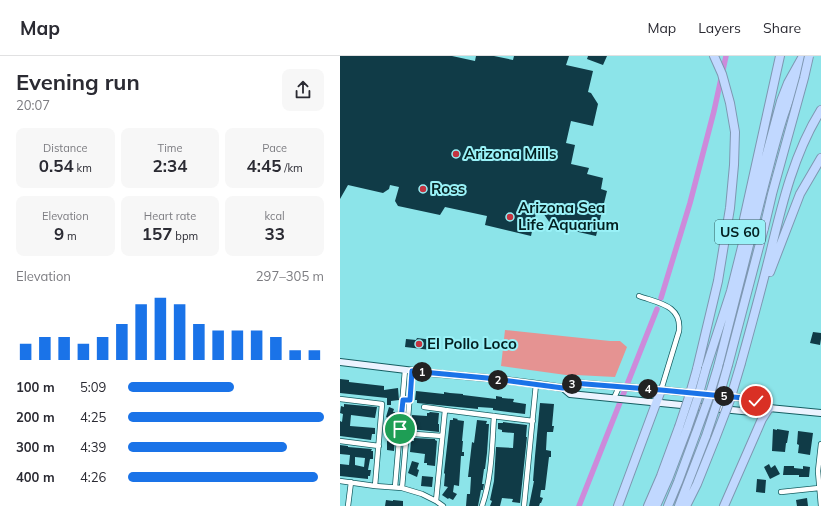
<!DOCTYPE html>
<html lang="en">
<head>
<meta charset="utf-8">
<style>
  :root { --surface:#fff; --page:#f7f7f7; --text:#2b2b33; --muted:#7c7c81; --line:#e1e1e2; --accent:#1a73e8 }
  body { margin:0; font-family:Mulish,sans-serif; background:var(--page); color:var(--text); height:100vh; display:flex; flex-direction:column; font-size:15px; white-space:nowrap }
  * { box-sizing:border-box; margin:0 }
  p { font-size:13px; color:var(--muted) }
  .icon { flex:none; width:22px; height:22px; fill:none; stroke:currentColor; stroke-width:2; stroke-linecap:round; stroke-linejoin:round }
  .map { position:relative; flex:1; overflow:hidden }
  .side { display:flex; flex-direction:column; background:var(--surface); width:340px }
  .side>* { flex:none }
  .pin { position:absolute; display:grid; place-items:center; width:34px; height:34px; color:#fff; margin:-17px; border:2px solid #fff; border-radius:50%; box-shadow:0 1px 4px #0007 }
  .km { position:absolute; width:20px; height:20px; margin:-10px; border-radius:50%; background:#222; color:#fff; font-size:11px; line-height:20px; text-align:center }
  .round { display:grid; place-items:center; flex:none; width:42px; height:42px; border-radius:8px; background:var(--page) }
  .overview { display:flex; align-items:center; justify-content:space-between; height:68px; padding:0 16px }
  h1 { font-size:22px; font-weight:700; line-height:30px }
  .stats { display:grid; grid-template-columns:repeat(3,1fr); gap:6px; height:68px; padding:4px 16px }
  .stats div { display:grid; align-content:center; border-radius:8px; background:var(--page); text-align:center }
  .stats b { font-size:17px; font-weight:700 }
  .stats small { font-size:11px; font-weight:400 }
  .stats p { font-size:11px }
  .chart { height:112px; padding:8px 16px }
  .chart p { display:flex; justify-content:space-between }
  .chart svg { width:100%; height:72px; margin-top:4px; stroke:var(--accent); stroke-width:6 }
  ul { padding:0 16px; list-style:none; font-size:13px }
  li { display:grid; grid-template-columns:64px 48px 1fr; align-items:center; height:30px }
  li i { height:10px; border-radius:5px; background:var(--accent) }
  header { display:flex; align-items:center; gap:24px; box-sizing:border-box; height:56px; padding:0 20px; background:var(--surface); border-bottom:1px solid var(--line) }
  header strong { font-size:19px }
  nav { display:flex; gap:22px; margin-inline-start:auto; font-size:14px }
  main { display:flex; flex:1; min-height:0 }
  .map>svg:first-child { display:block }
</style>
</head>
<body>
<header>
<strong>Map</strong>
<nav><a>Map</a><a>Layers</a><a>Share</a></nav>
</header>
<main>
<section class="side">
<div class="overview"><div><h1>Evening run</h1><p>20:07</p></div><a class="round"><svg class="icon" aria-label="share" viewBox="0 0 24 24"><path d="M12 15V3M7 8l5-5 5 5M5 13v7h14v-7"/></svg></a></div>
<div class="stats">
<div><p>Distance</p><b>0.54<small> km</small></b></div>
<div><p>Time</p><b>2:34</b></div>
<div><p>Pace</p><b>4:45<small> /km</small></b></div>
</div>
<div class="stats">
<div><p>Elevation</p><b>9<small> m</small></b></div>
<div><p>Heart rate</p><b>157<small> bpm</small></b></div>
<div><p>kcal</p><b>33</b></div>
</div>
<div class="chart"><p><span>Elevation</span>297–305 m</p>
<svg viewBox="0 0 160 44" preserveAspectRatio="none"><path d="M5 44V34M15 44V30M25 44V30M35 44V34M45 44V30M55 44V22M65 44V10M75 44V6M85 44V10M95 44V22M105 44V26M115 44V26M125 44V26M135 44V30M145 44V38M155 44V38"/></svg>
</div>
<ul>
<li><b>100 m</b>5:09<i style="width:54%"></i></li>
<li><b>200 m</b>4:25<i style="width:100%"></i></li>
<li><b>300 m</b>4:39<i style="width:81%"></i></li>
<li><b>400 m</b>4:26<i style="width:97%"></i></li>
</ul>
</section>
<div class="map">
<svg width="481" height="450" viewBox="0 0 481 450">
  <rect width="100%" height="100%" fill="#8ce4e9"/>
  <path fill="#e59392" d="M165 274 270 285H280L287 291 275 321 236 319H226L161 310Z"/>
  <g fill="none" stroke-linecap="round" stroke-linejoin="round">
    <path stroke="#cd8adb" stroke-width="5.5" d="M321 242 350 147 374 55 386 0
      M239 450 317 253"/>
  </g>
  <path fill="#103b47" fill-rule="evenodd" d="M0 0H112L135 5 136 0H154L173 4 174 0H229L226 9 253 15 248 36 251 37 258 48 253 70 231 65 226 87 235 89 231 108 249 112 247 118 263 122 261 133 267 135 256 180 212 170 201 154 196 157 191 180 145 169 147 160 105 151 100 159 58 150 55 145 59 131 50 129 49 133 43 137 8 129 0 143Z
    M248 0H267L263 9 247 3Z
    M473 276 481 277V283L480 289 470 287Z
    M77 282 93 284 91 294 65 291 66 283 76 284Z
    M0 323 9 324V326L44 330V334L58 332 59 344 51 345V349H47V342L0 337Z
    M76 335 104 338V336L110 337 123 338V339L156 343V340L162 341V342L174 343 173 346 186 348 185 358 153 354V352L138 351V353L77 347V344H75Z
    M200 347 214 348 212 370H214L213 376H207L206 394 211 395V401H209L205 434H201L200 441 203 442 201 447H200L199 450H189L194 425H193L195 400Z
    M4 348 37 351 35 362 11 359 10 370 35 372V378H32L31 384 0 380V365L2 366 3 358 0 357 1 350 4 351Z
    M49 351 54 353 53 356H55L53 365 47 363 48 362 46 361Z
    M90 356 99 357 98 368H99V376L71 373 72 359 87 360V357H89Z
    M113 362 118 363 117 364 124 365 122 385H123L122 396H124V400H121L119 430 114 429 113 436 117 438 113 444 109 442 108 443 102 439 108 431 104 430 105 418 104 417 110 364H113Z
    M137 364 147 365 146 368H149L147 397 145 413H144L142 428H144L143 434H141L138 450H126L127 438H130L131 421H128L132 386 134 387Z
    M163 366 187 369 186 381H187L180 447 172 446 173 443 162 442 160 450H150L152 445 150 444 154 425 156 391 173 392 174 377 162 376V374L158 373V367H163Z
    M433 373 437 374V373L449 375 447 387H446L445 396 432 395Z
    M458 375 473 377 470 399 458 397 459 389 457 388Z
    M48 379 55 380 54 395 47 394V385H48Z
    M74 382 95 383V384L97 385 95 410 87 409V407H84L85 398 70 396 71 385H74Z
    M0 389 8 390V391L32 393 31 395H33V403H30L28 414H31L30 420H28V423L0 420V408L9 409 10 399 0 398ZM15 401 25 402 24 411 15 409Z
    M72 405 79 407 77 413 79 414 77 421 68 417Z
    M429 408 431 412 435 409 440 418 430 423 424 411Z
    M444 410H454V412L463 413V410L470 411 469 421H459V419H443Z
    M82 420 93 421 92 431 81 430Z
    M417 423 426 424 425 437 416 436Z
    M467 442 468 450H457L456 444Z
    M46 444 53 445V444L63 445V450H45Z"/>
  <g fill="none" stroke-linecap="round" stroke-linejoin="round">
    <g stroke="#155e62" stroke-width="6">
      <path id="street" d="M299 240C318 247 342 249 339 275L321 334
        M274 342 279 331
        M0 343 42 348 35 430
        M84 351 99 353 105 354 193 365
        M75 378 102 380
        M0 385 39 390
        M481 388 478 415 481 450
        M0 425 35 430 62 432 82 438 96 445 103 450
        M55 431 65 314
        M62 432 72 315
        M441 436 479 432
        M96 445 105 354
        M8 450 11 426
        M142 450C152 421 152 390 154 360
        M184 450 185 440 196 328"/>
    </g>
    <g stroke="#155e62" stroke-width="8">
      <path id="secondary" d="M0 306 91 317 147 322 196 328 223 332 230 338 412 356 429 352 481 357
        M223 332 233 327 321 334 414 343 429 352"/>
    </g>
    <g stroke="#7e97b1" stroke-width="10">
      <path id="highway" d="M404 163 440 0
        M430 216 460 138 481 102
        M401 307C411 271 421 234 430 198 442 148 454 97 481 54
        M388 309 424 172
        M378 311C393 251 409 190 424 130 435 89 444 47 465 9
        M366 312 391 235 406 175 441 45 448 27 463 0
        M357 313 378 225 390 152 394 109 395 76 390 47 382 18 374 0
        M278 450 321 334
        M308 450 321 420 339 371
        M316 450 328 423 347 373
        M328 450 338 426 356 377
        M339 450 366 380
        M346 450 357 428 375 383
        M384 450 422 363 429 352"/>
    </g>
    <use href="#street" stroke="#fff" stroke-width="4.5"/>
    <use href="#secondary" stroke="#ecf3ff" stroke-width="6"/>
    <use href="#highway" stroke="#c1d8ff" stroke-width="8"/>
    <g stroke="#7e97b1" stroke-width="10" stroke-linecap="butt">
      <path id="highway-bridge" d="M424 172 432 138 464 22 469 0
        M339 371 349 341 357 313
        M347 373 358 341 366 312
        M356 377 368 344 378 311
        M366 380 378 344 388 309
        M375 383 390 344 401 307"/>
    </g>
    <use href="#highway-bridge" stroke="#c1d8ff" stroke-width="8"/>
  </g>
  <g fill="none" stroke-linecap="round" stroke-linejoin="round">
    <g stroke="#fff" stroke-width="8">
      <path id="route" d="M60 373 63 344H70L72 315 147 322 223 332 233 327 321 334 414 343 416 345"/>
    </g>
    <use href="#route" stroke="#1a73e8" stroke-width="5"/>
  </g>
  <g fill="#c43441" stroke="#99f1f7" stroke-width="1.5">
    <circle cx="116" cy="98" r="4"/>
    <circle cx="83" cy="133" r="4"/>
    <circle cx="170" cy="161" r="4"/>
    <circle cx="79" cy="288" r="4"/>
  </g>
  <g text-anchor="middle" stroke-width="4" stroke-linejoin="round" paint-order="stroke">
    <rect fill="#99f1f7" stroke="#305e60" stroke-width="1" x="375" y="164" width="50" height="24" rx="3"/>
    <g font-size="14" font-weight="bold" fill="#031f20">
      <text x="400" y="181">US 60</text>
    </g>
    <g font-size="15" font-weight="bold" fill="#031f20" stroke="#99f1f7" text-anchor="start">
      <text x="124" y="103">Arizona Mills</text>
      <text x="91" y="138">Ross</text>
      <text x="178" y="157">Arizona Sea<tspan x="178" dy="17">Life Aquarium</tspan></text>
      <text x="87" y="293">El Pollo Loco</text>
    </g>
  </g>
</svg>
<div class="pin" style="left:60px;top:373px;background:#1e9e55"><svg class="icon" aria-label="arrive" viewBox="0 0 24 24"><path d="M6 21V4h12l-3 4 3 4H6"/></svg></div>
<div class="pin" style="left:416px;top:345px;background:#d93025"><svg class="icon" aria-label="check" viewBox="0 0 24 24"><path d="M5 12l5 5 9-10"/></svg></div>
<b class="km" style="left:82px;top:316px">1</b>
<b class="km" style="left:158px;top:324px">2</b>
<b class="km" style="left:232px;top:328px">3</b>
<b class="km" style="left:308px;top:333px">4</b>
<b class="km" style="left:384px;top:340px">5</b>
</div>
</main>
</body>
</html>
